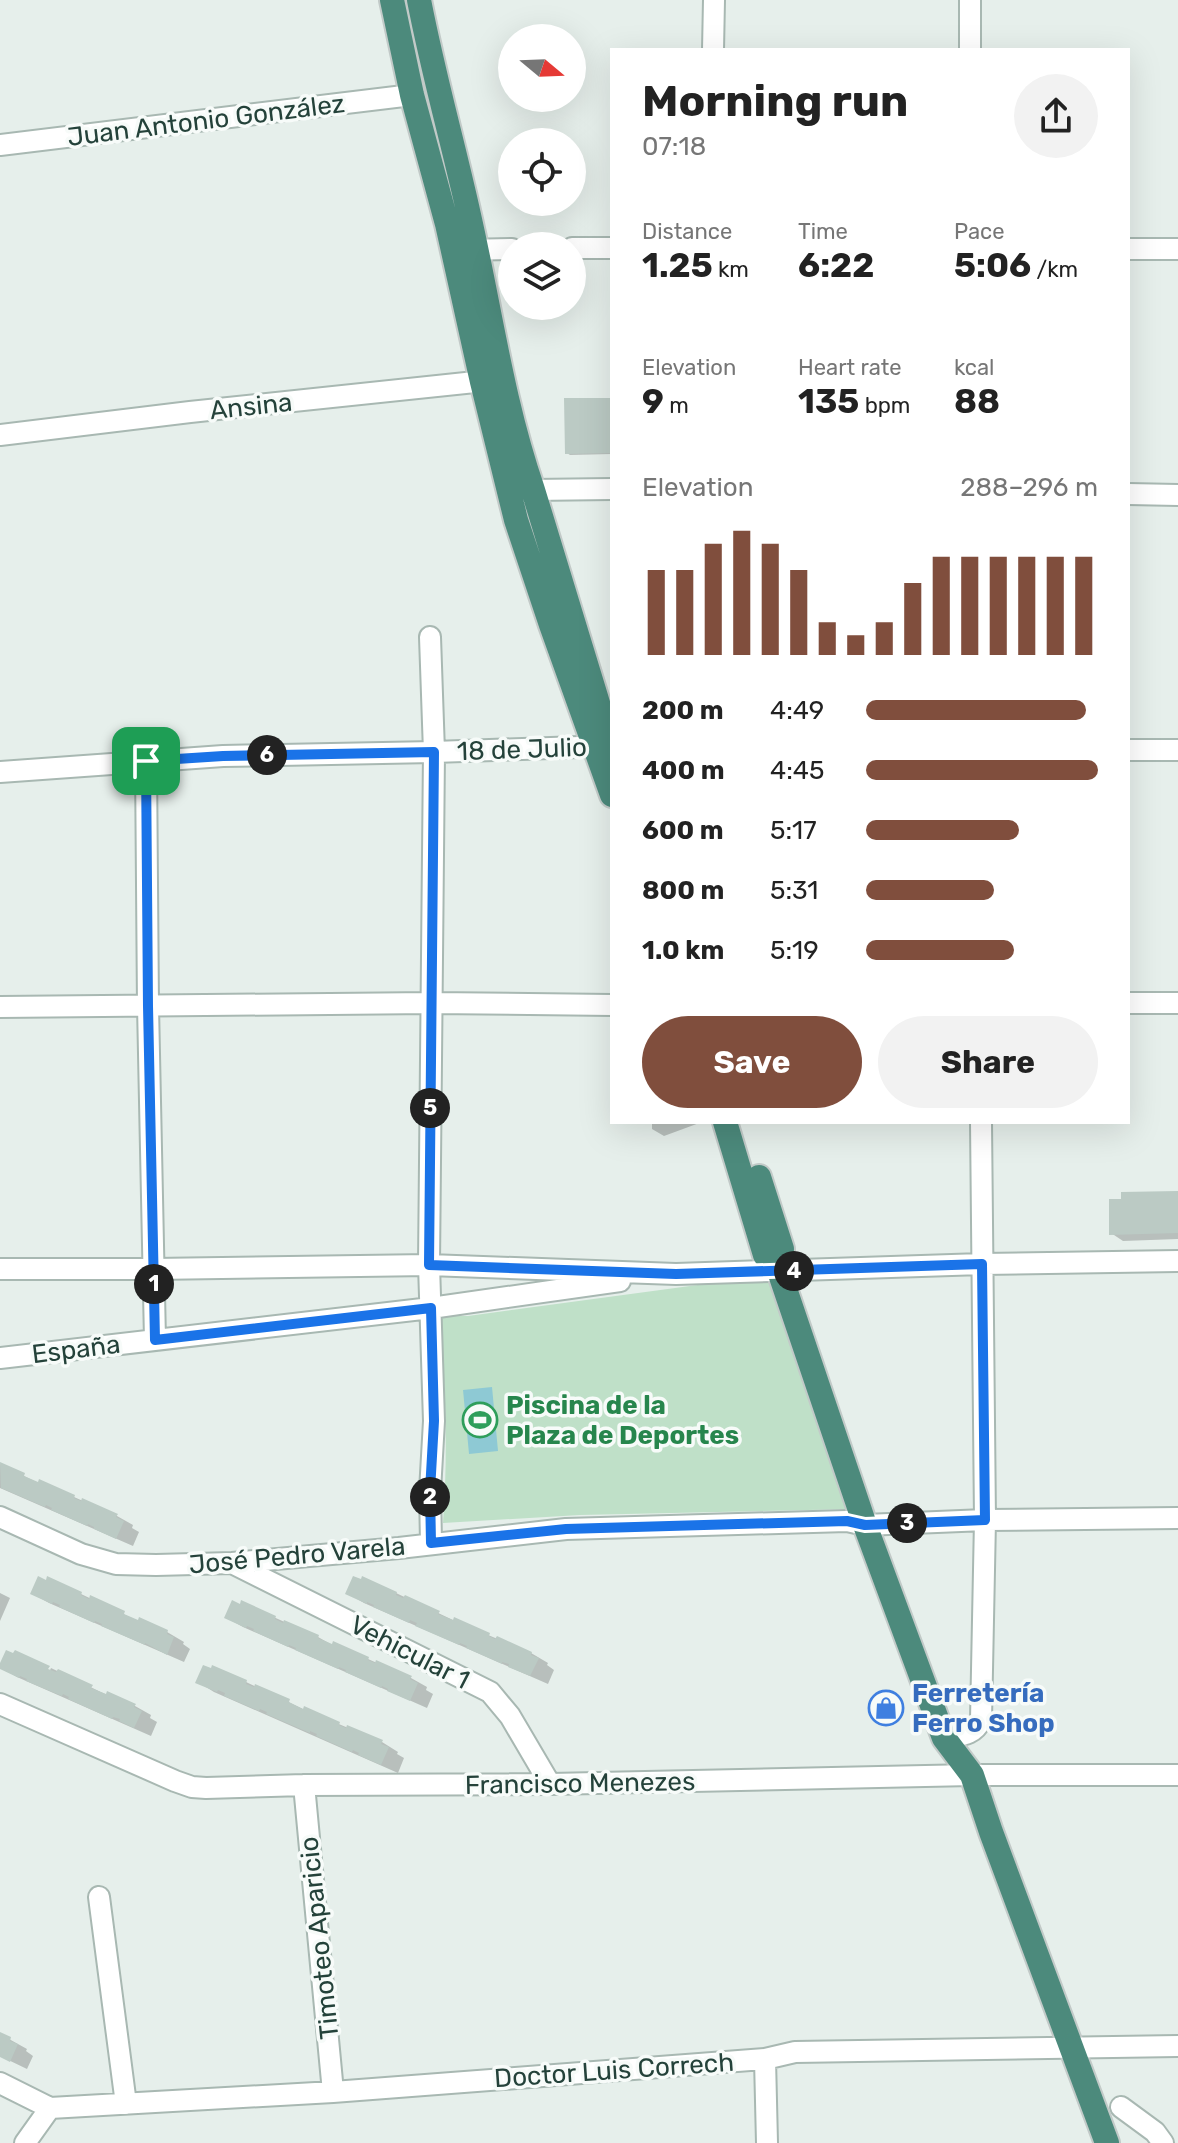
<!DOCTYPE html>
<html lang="en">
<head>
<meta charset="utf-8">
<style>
  :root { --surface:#fff; --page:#f2f2f2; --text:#222; --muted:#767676; --accent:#804e3d }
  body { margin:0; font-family:Rubik,sans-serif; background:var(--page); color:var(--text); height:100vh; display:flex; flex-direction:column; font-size:30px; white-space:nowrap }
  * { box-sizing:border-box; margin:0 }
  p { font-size:26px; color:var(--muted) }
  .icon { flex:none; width:44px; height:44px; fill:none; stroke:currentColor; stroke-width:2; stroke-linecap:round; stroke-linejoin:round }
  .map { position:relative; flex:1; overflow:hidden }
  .details { position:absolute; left:610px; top:48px; width:520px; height:1076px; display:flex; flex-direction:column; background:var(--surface); border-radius:0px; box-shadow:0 8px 32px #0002 }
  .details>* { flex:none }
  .needle { width:52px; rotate:109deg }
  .controls { position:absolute; left:498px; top:24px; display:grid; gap:16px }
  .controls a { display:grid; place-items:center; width:88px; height:88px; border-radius:50%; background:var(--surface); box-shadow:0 8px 32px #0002; font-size:40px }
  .pin { position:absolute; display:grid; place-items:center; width:68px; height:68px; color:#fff; margin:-34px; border-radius:16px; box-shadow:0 4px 12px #0006 }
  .km { position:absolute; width:40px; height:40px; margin:-20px; border-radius:50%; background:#222; color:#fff; font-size:22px; line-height:40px; text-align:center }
  .round { display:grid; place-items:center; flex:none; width:84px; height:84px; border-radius:42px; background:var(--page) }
  .head { display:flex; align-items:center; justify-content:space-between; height:136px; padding:0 32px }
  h1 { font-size:44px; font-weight:700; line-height:60px }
  .stats { display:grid; grid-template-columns:repeat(3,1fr); gap:12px; height:136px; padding:8px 32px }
  .stats div { display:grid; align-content:center }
  .stats b { font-size:34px; font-weight:700 }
  .stats small { font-size:22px; font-weight:400 }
  .stats p { font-size:22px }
  .chart { height:224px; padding:16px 32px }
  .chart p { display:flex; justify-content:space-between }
  .chart svg { width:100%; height:144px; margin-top:8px; stroke:var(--accent); stroke-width:6 }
  .primary-button { display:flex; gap:16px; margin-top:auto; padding:16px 32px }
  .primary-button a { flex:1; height:92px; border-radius:48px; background:var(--accent); color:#fff; font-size:32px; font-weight:700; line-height:92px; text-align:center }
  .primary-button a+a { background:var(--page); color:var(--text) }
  ul { padding:0 32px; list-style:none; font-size:26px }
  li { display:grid; grid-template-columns:128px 96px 1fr; align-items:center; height:60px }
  li i { height:20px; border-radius:10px; background:var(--accent) }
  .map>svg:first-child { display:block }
</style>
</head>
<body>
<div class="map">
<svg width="1178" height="2143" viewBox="0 0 1178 2143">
  <rect width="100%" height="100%" fill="#e6efeb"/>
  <path fill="#bfe0c8" d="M775 1277 854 1509 580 1515 443 1523C448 1454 446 1385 439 1316H468L742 1279Z"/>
  <path fill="#8ec9d4" d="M492 1387 498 1451 469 1454 463 1390Z"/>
  <path fill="#0003" d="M612 399V454L570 455 567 453Z
    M652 1122H702L664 1136 652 1129Z
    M1178 1193V1239L1123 1241 1111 1233Z
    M0 1464 40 1484V1482L117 1516 133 1525 132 1528 139 1532 133 1546 0 1488Z
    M0 1593 10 1598 0 1621Z
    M347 1593H396L455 1621 531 1653 548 1663 547 1665 554 1670 548 1684 364 1603Z
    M33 1594H81L140 1622 167 1632 184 1642 183 1644 190 1649 184 1662 49 1603Z
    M242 1603 318 1637 334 1646V1644L411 1678 427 1687 426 1690 433 1694 427 1708 243 1627 227 1618Z
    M0 1667 46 1679 51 1668 107 1695 135 1706 151 1715 150 1718 157 1722 151 1736 17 1677Z
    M198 1682H246L305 1710 382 1742 398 1752 397 1754 404 1758 398 1773 214 1692Z
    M0 2034 27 2049 26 2051 33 2056 27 2069 0 2056Z"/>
  <path fill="#bbcac4" d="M564 398H612V453L565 454Z
    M1178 1191V1233L1109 1235V1199H1121V1192Z
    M0 1462 25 1473 24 1476 38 1482 39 1479 75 1495 74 1498 81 1501 82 1498 118 1514 116 1517 124 1521 116 1539 94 1529V1527L88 1524 87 1526 51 1510 52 1508 46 1505 45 1507 1 1488Z
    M38 1576 46 1580 47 1576 82 1592 81 1595 89 1599 90 1595 125 1611 124 1614 138 1620 139 1617 168 1630 167 1634 174 1637 167 1655 145 1643V1645L101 1626 102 1624 95 1621 94 1623 59 1607 60 1605 53 1602 52 1604 30 1594Z
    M353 1576 361 1579 362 1576 397 1592 396 1595 403 1598 405 1595 440 1611 438 1614 453 1620 454 1617 490 1633 489 1636 495 1639 497 1636 532 1652 531 1655 539 1658 530 1676 508 1667 509 1664 502 1662V1664L466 1648 467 1646 460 1643 459 1645 415 1626 417 1623 410 1620 409 1623 373 1607 374 1605 367 1602V1604L345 1594Z
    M232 1600 240 1604 241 1600 276 1616 275 1619 283 1623 284 1620 319 1635 318 1638 332 1644 333 1641 369 1657 368 1660 375 1663 376 1660 412 1676 410 1679 418 1683 410 1701 387 1691 388 1689 382 1686 381 1688 345 1672 346 1670 339 1667 338 1669 295 1650 296 1648 289 1645 288 1647 253 1631 254 1629 247 1626 246 1628 224 1618Z
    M6 1650 13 1653 15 1650 50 1666 48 1669 56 1672 58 1669 93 1685 91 1688 106 1694 107 1691 136 1704 134 1707 142 1711 134 1728 119 1721 120 1719 113 1717 112 1719 68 1699 69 1697 63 1694 62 1696 26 1681 27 1679 20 1676 19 1678 0 1669V1663Z
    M203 1665 211 1668 212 1665 247 1680 246 1684 254 1687 255 1684 290 1699 289 1702 303 1709 304 1706 340 1722 339 1725 346 1728 347 1725 383 1740 381 1744 389 1747 381 1765 358 1755 359 1753 353 1750 352 1752 316 1736 317 1734 310 1731V1733L266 1714 267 1712 260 1709 259 1711 224 1696 225 1693 218 1690 217 1692 195 1683Z
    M0 2032 11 2037 10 2041 18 2044 10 2062 0 2057Z"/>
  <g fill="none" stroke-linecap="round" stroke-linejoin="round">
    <g stroke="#a8b8b2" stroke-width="24">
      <path id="minor" d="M713 50 714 0
        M970 50V0
        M0 145 412 95
        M572 248H612
        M1128 249H1178
        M464 250 512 249
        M0 435 190 412 494 380
        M520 494 533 490 612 489
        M1128 494 1178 495
        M430 637 434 752 429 1265 434 1421 430 1491 431 1543
        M1128 750H1178
        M146 761 148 1006 155 1340
        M0 772 223 756 434 752 608 746
        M1128 1003H1178
        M0 1007 431 1003 612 1005
        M0 1269H154L429 1265 676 1274 982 1264 1178 1261
        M0 1358 431 1308 620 1281
        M0 1517 81 1554 116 1564 156 1565 232 1563 399 1548 566 1529 847 1521 865 1525 985 1520 1178 1518
        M232 1563 490 1692 510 1716 550 1784
        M0 1704 175 1781 192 1787 206 1788 304 1785 550 1784 972 1775H1178
        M944 1738C960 1735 974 1736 981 1720L985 1520 981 1122
        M304 1785 333 2092
        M99 1897 126 2104
        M765 2059 767 2143
        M0 2083 50 2108
        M1121 2107 1155 2132 1163 2143
        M50 2108 333 2092 765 2059 795 2052 1178 2046
        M25 2143 50 2108"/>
    </g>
    <g stroke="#c2cac8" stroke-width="28">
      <path id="trunk" d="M392 0 412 95 447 224 482 382 516 520 551 625 612 795
        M419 0C433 73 453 143 469 215 490 307 502 401 533 490L612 749
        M725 1122 765 1255 779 1271 865 1525 944 1738 972 1775 991 1832 1107 2143
        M759 1177 782 1249 779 1271"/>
    </g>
    <use href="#minor" stroke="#fff" stroke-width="20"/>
    <use href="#trunk" stroke="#4c8a7c" stroke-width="24"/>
  </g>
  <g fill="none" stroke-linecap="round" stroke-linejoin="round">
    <g stroke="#fff" stroke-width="16">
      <path id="route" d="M434 752 429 1265 676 1274 982 1264 985 1520 865 1525 847 1521 566 1529 431 1543 430 1491 434 1421 431 1308 155 1340 148 1006 146 761 223 756Z"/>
    </g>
    <use href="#route" stroke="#1a73e8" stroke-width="10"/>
  </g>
  <defs>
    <g id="stadium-ring" transform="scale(1.8)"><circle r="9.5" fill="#f7fbf9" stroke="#2e9e5b" stroke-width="1.5"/><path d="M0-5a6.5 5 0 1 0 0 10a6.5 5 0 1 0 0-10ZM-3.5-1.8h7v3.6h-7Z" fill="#2e9e5b"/></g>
    <g id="shop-ring" transform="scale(1.8)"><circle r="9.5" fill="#f7fbf9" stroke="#3f7fe0" stroke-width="1.5"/><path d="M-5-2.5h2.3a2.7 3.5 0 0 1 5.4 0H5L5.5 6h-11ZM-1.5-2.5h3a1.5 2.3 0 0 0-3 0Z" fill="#3f7fe0"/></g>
  </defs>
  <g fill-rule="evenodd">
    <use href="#stadium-ring" x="480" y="1420"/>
    <use href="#shop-ring" x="886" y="1708"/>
  </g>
  <g text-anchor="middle" stroke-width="7" stroke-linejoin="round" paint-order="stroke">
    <g font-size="26" fill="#24423a" stroke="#f7fbf9">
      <text transform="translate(206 120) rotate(-7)" y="9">Juan Antonio González</text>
      <text transform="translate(251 406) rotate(-6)" y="9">Ansina</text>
      <text transform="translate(522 749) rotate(-2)" y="9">18 de Julio</text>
      <text transform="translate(76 1349) rotate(-7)" y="9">España</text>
      <text transform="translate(297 1555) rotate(-5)" y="9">José Pedro Varela</text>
      <text transform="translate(410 1652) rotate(27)" y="9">Vehicular 1</text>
      <text transform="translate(580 1783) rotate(-1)" y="9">Francisco Menezes</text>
      <text transform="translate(319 1938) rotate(-96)" y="9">Timoteo Aparicio</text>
      <text transform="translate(614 2070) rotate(-4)" y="9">Doctor Luis Correch</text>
    </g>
    <g font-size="26" font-weight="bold" fill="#27864d" stroke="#f7fbf9" text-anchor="start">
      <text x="506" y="1414">Piscina de la<tspan x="506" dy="30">Plaza de Deportes</tspan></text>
    </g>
    <g font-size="26" font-weight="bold" fill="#366cbe" stroke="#f7fbf9" text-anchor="start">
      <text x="912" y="1702">Ferretería<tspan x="912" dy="30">Ferro Shop</tspan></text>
    </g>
  </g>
</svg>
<div class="controls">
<a><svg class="needle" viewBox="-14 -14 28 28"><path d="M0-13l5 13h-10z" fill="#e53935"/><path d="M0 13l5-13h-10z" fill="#767676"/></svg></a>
<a><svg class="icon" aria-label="locate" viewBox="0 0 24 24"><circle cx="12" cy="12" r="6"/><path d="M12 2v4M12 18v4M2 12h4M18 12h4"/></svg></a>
<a><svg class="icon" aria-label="layers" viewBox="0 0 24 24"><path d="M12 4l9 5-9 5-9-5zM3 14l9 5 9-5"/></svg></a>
</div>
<div class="pin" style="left:146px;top:761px;background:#1e9e55"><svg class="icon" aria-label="arrive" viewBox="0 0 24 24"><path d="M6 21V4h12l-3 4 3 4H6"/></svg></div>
<b class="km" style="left:154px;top:1284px">1</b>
<b class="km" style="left:430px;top:1497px">2</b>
<b class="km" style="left:907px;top:1523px">3</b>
<b class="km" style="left:794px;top:1271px">4</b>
<b class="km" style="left:430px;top:1108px">5</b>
<b class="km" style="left:267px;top:755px">6</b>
<section class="details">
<div class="head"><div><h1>Morning run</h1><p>07:18</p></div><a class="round"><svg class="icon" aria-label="share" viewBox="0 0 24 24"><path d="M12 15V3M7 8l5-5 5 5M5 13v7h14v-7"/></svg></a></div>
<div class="stats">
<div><p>Distance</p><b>1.25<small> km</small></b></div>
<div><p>Time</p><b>6:22</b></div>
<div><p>Pace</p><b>5:06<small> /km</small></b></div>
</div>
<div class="stats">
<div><p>Elevation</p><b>9<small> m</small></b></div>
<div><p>Heart rate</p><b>135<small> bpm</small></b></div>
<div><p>kcal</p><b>88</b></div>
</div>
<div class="chart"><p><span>Elevation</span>288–296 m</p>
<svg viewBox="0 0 160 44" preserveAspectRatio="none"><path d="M5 44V18M15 44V18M25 44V10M35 44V6M45 44V10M55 44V18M65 44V34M75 44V38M85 44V34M95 44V22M105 44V14M115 44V14M125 44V14M135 44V14M145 44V14M155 44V14"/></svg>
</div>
<ul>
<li><b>200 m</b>4:49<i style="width:95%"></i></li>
<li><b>400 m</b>4:45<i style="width:100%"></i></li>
<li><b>600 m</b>5:17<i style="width:66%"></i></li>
<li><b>800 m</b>5:31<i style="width:55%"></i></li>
<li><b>1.0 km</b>5:19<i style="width:64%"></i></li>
</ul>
<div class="primary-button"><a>Save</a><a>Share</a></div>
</section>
</div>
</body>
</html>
